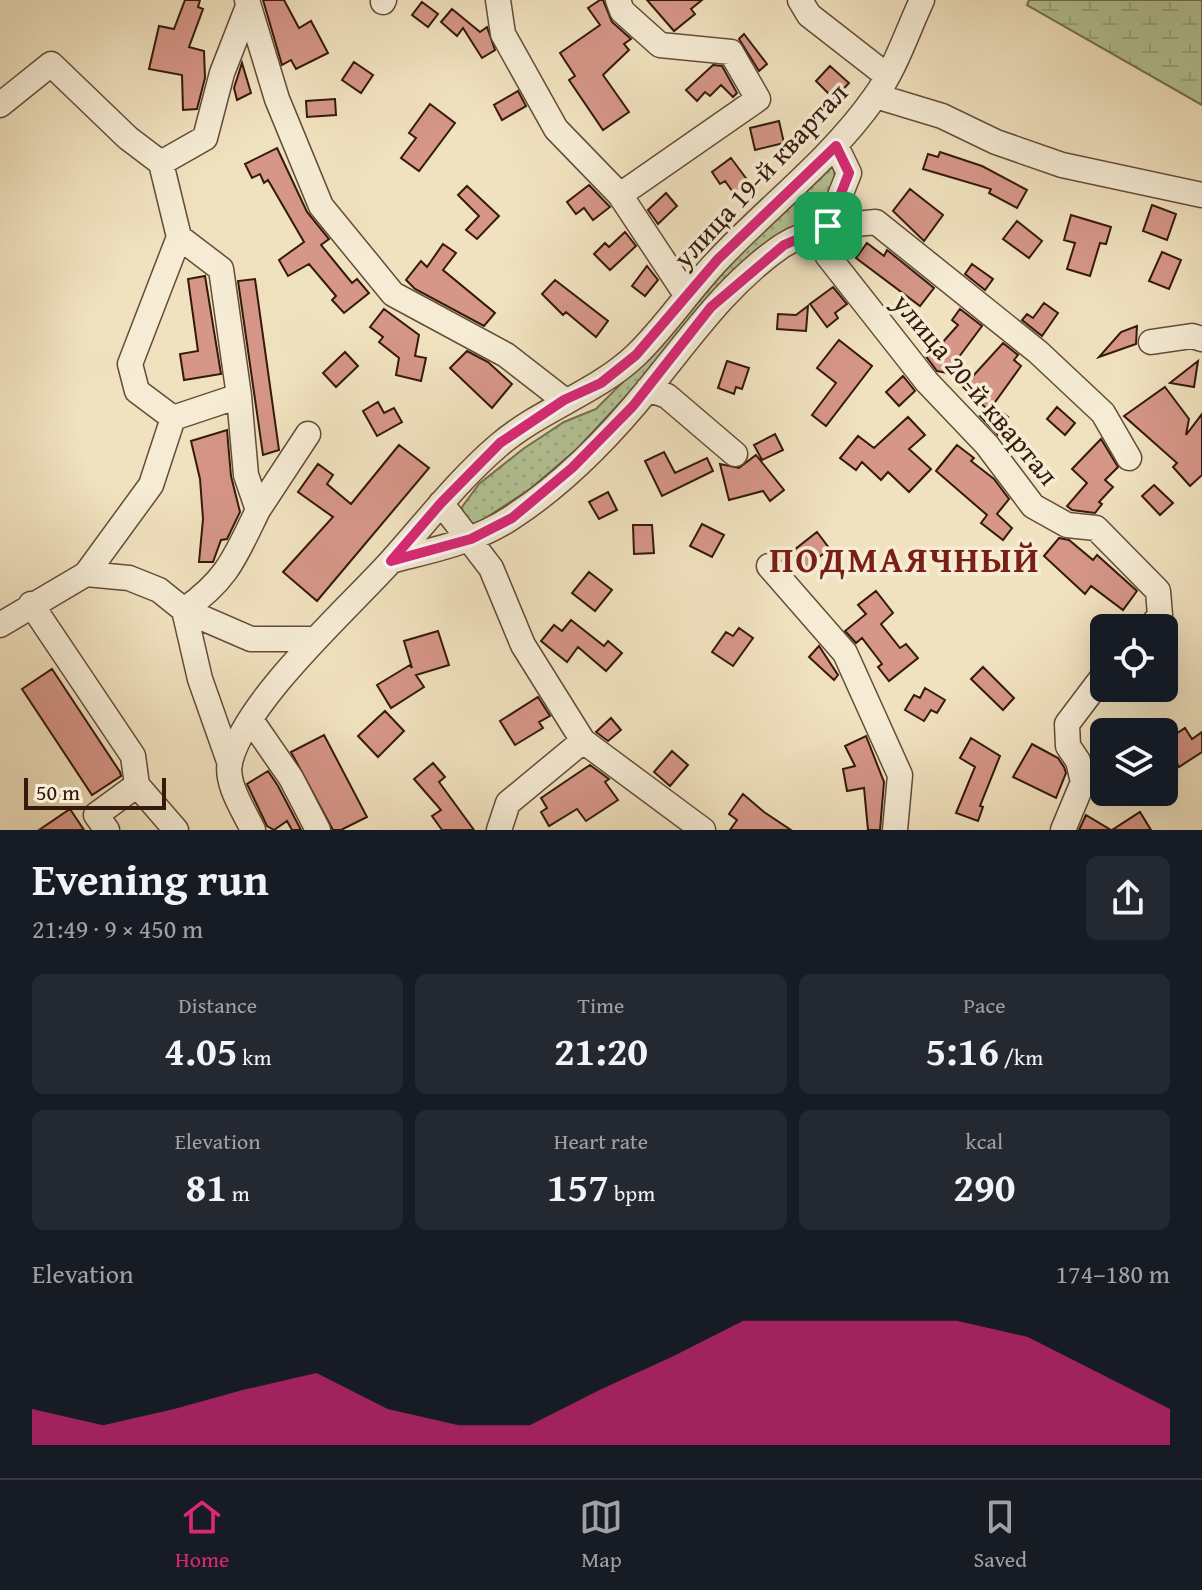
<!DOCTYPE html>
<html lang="en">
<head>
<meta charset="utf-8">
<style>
  :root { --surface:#171b24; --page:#242831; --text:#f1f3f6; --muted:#9ea1a6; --line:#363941; --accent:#db2777 }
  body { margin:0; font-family:"Gentium Book Plus",serif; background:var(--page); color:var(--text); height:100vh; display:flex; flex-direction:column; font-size:30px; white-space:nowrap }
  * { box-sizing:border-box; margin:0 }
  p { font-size:26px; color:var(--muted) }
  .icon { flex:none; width:44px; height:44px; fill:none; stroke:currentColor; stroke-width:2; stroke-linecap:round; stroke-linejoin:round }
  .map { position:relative; height:830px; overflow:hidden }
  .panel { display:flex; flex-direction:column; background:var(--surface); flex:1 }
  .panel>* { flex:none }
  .fabs { position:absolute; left:1090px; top:614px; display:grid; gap:16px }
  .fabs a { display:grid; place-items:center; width:88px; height:88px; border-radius:12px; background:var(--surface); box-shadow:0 8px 32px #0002; font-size:40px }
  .scale { position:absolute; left:24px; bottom:20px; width:142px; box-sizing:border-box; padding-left:8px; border:4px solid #341a0b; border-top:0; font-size:22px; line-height:28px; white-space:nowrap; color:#341a0b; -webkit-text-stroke:6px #f6ecd5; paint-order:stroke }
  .pin { position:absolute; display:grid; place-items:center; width:68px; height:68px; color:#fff; margin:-34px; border-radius:16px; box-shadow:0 4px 12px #0006 }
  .round { display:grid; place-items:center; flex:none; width:84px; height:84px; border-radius:12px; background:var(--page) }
  .headline { display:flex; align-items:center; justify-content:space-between; height:136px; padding:0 32px }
  h1 { font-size:44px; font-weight:800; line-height:60px }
  .figures { display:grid; grid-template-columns:repeat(3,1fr); gap:12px; height:136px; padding:8px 32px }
  .figures div { display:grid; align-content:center; border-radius:12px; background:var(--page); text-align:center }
  .figures b { font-size:40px; font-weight:800 }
  .figures small { font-size:22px; font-weight:400 }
  .figures p { font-size:22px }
  .chart { height:224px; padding:16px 32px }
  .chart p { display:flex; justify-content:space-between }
  .chart svg { width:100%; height:144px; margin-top:8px; fill:var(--accent); opacity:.7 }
  .dock { display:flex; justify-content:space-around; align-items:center; height:112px; border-top:2px solid var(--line); background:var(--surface); font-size:22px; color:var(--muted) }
  .dock a { display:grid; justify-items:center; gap:4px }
  .dock .active { color:var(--accent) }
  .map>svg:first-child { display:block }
</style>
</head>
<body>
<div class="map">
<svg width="1202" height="830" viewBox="0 0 1202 830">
  <defs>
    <pattern id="grass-dots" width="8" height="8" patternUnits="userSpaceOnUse" patternTransform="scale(2)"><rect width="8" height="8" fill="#b4c496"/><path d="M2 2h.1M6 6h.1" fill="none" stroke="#9ba880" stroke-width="1.8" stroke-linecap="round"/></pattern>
    <pattern id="wetland-marsh" width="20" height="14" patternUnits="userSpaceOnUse" patternTransform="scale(2)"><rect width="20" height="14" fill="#b4c496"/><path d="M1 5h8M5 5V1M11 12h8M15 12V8" fill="none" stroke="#9ba880"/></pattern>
  </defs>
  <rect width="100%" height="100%" fill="#f1e2bf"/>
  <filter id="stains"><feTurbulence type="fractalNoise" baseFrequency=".0025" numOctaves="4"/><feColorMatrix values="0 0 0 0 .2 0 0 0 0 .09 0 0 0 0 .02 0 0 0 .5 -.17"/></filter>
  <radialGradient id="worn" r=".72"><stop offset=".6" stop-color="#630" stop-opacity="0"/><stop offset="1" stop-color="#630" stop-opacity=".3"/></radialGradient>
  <path fill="url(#grass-dots)" stroke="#746f50" stroke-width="2" d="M833 165 836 182 826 211 771 240 577 449 530 489 475 525 464 522 462 507 479 484 523 449 564 422 596 409 662 343 716 277Z"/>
  <path fill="url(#wetland-marsh)" stroke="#746f50" stroke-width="2" d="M1029 0H1202V105L1027 5Z"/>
  <path fill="#d69688" stroke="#341a0b" stroke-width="2" d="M185 0H200L198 7 203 9 189 47 204 51 205 78 197 109 183 110 182 75 149 69 159 26 174 29Z
    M263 0H284L299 28 311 21 328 53 296 69 291 60 282 65Z
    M600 0H603L612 22 631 39 624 44 629 50 603 75 629 112 603 130 569 80 575 76 560 53 600 25 588 8Z
    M647 0H702L691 9 695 14 674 31Z
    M422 2 438 14 428 27 412 15Z
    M452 9 480 32 487 27 495 50 482 58 463 28 457 36 441 22Z
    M744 34 767 64 759 71 739 39Z
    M354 62 373 75 361 93 342 80Z
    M242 63 251 93 237 100 234 88Z
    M713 65 722 66 737 93 733 97 721 85 710 96 705 92 697 101 686 90Z
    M830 66 849 83 834 99 816 81Z
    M518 91 526 106 502 120 494 105Z
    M335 99 336 115 307 117 306 101Z
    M430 104 455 123 419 171 401 158 416 138 409 133Z
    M779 121 784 143 755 150 750 128Z
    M277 148 307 212 329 239 321 245 352 283 357 279 369 293 344 313 332 300 336 296 309 264 288 276 279 260 304 242 268 180 264 183 260 174 252 178 245 164Z
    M940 152 982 166 1027 190 1017 208 989 193 991 189 923 169 928 154 938 157Z
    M731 158 751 185 736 196 725 181 720 184 712 172Z
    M589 185 610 207 593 220 584 208 576 214 567 202Z
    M467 186 499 216 477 239 466 230 479 216 458 195Z
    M910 189 943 215 924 241 893 211Z
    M666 193 677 206 658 224 648 210Z
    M1152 205 1176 214 1167 240 1143 231Z
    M1071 215 1111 227 1106 244 1100 243 1090 276 1067 269 1075 243 1064 240Z
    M1017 221 1042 241 1029 258 1003 239Z
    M625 232 636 246 610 270 594 254 605 243 609 247Z
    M867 243 884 256 887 250 934 288 920 306 856 258Z
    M443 244 456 253 443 270 495 313 484 326 415 289 406 280 421 261 427 267Z
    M1162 252 1181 260 1169 289 1149 281Z
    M972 264 993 279 985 290 965 274Z
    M647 266 658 280 645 296 632 286Z
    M205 276 221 374 184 380 180 354 198 351 188 279Z
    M255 279 279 450 263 455 238 281Z
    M555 280 608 321 596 337 566 312 563 315 542 294Z
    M833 287 847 304 835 313 838 318 827 327 810 304Z
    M1044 303 1058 313 1042 336 1022 320 1027 314 1033 318Z
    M808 306 806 331 777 329 778 314 796 315Z
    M384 309 419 335 415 356 426 358 421 381 396 375 399 358 379 342 383 337 370 327Z
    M960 309 982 326 947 373 937 371 925 355 930 349 934 352 958 325 952 320Z
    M1137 326 1136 344 1099 357 1121 332Z
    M839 340 872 366 826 426 812 415 836 383 817 368Z
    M1003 343 1018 355 1014 360 1021 366 993 405 1008 417 1004 421 1008 425 998 435 980 416 987 409 963 387Z
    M467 351 488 362 512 384 492 408 450 368Z
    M345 352 358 366 336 387 323 373Z
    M727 361 749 368 742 389 736 387 734 394 718 388Z
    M1198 361 1194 387 1170 383Z
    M903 376 915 391 899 406 886 392Z
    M1165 387 1189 419 1186 435 1202 414V475L1190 486 1173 467 1177 463 1124 416Z
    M378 402 384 413 394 408 402 422 377 436 363 411Z
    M1057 407 1075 423 1065 435 1047 419Z
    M908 417 925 435 909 449 931 469 909 492 888 472 881 480 862 462 856 470 840 458 858 436 874 448Z
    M227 430 231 476 240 512 227 539 221 540 213 562H199L203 519 200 479 191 441Z
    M775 434 783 450 762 460 754 445Z
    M1101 439 1118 467 1105 480 1113 487 1099 502 1102 504 1095 513 1072 510 1067 506 1087 483 1072 469Z
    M399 445 429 468 317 601 283 572 333 517 298 492 318 464 333 475 327 484 351 504Z
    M957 445 974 458 971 461 994 479 1009 499 997 514 1012 528 1003 540 981 523 987 515 936 471Z
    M664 452 675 473 707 458 713 471 662 496 645 461Z
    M756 455 784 490 770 501 763 491 729 500 720 464 739 468Z
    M1154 485 1173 503 1160 515 1142 496Z
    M608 492 617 510 599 519 589 502Z
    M702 524 724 535 712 557 690 546Z
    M633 525H652L654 553 634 554Z
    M817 532 829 548 803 573 789 554Z
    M1059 538 1069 540 1093 560 1097 555 1137 591 1123 610 1091 586 1085 594 1044 556Z
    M589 572 612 590 595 611 572 593Z
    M876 591 893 613 881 624 900 648 906 644 918 658 889 681 878 667 882 664 862 638 856 643 845 631 866 614 858 605Z
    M571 620 604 646 608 641 622 653 606 671 578 647 567 662 541 641 554 625 562 631Z
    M739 628 753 638 733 666 712 652 726 632 733 636Z
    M438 631 449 665 416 675 424 687 391 708 377 685 410 665 412 668 404 641Z
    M819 646 838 675 834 680 809 657Z
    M983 667 1014 698 1003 710 971 679Z
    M52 669 120 772 121 776 92 795 22 689Z
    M925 688 945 700 937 713 931 710 924 721 905 710 914 695 920 698Z
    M538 697 550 716 539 722 543 728 515 745 500 721Z
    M385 711 404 731 378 757 358 736Z
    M611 718 621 730 608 741 596 732Z
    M1185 728 1192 739 1202 732V752L1179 767 1164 742Z
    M324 735 367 817 341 830H333L291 752Z
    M866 736 884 782 880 830H868L864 788 847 791 843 769 855 766 845 746Z
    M971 738 1000 756 980 806 983 807 978 821 956 813 975 767 960 758Z
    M1032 744 1058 758 1064 767 1066 773 1056 798 1013 777Z
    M672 751 688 765 670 786 654 772Z
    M433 763 445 777 439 782 474 830H442L432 816 441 810 414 779Z
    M590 765 609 779 605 782 618 800 586 821 577 809 549 826 541 812 547 808 541 798Z
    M268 771 278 786 301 830H292L287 821 274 830 267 826 247 784Z
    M743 794 764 812 791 830H730L737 820 729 814Z
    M70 809 84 830H39Z
    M1140 812 1151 830H1112Z
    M1086 815 1111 830H1079Z"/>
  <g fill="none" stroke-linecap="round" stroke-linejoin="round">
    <g stroke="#634c38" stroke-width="27">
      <path id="minor" d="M247 0 277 99 321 206 393 294 506 355 564 400
        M498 0 503 34 556 129 620 195 687 296
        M618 0 622 11 660 45 731 52 758 99 620 195
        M800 0 809 15 886 75
        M383 2 384 0
        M876 96 942 116 996 142 1062 165 1202 195
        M0 105 51 64 128 138 161 163 205 138 222 73 247 9
        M836 146 849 173 828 226 827 255 927 382 987 445 1033 506 1067 525 1096 528 1158 591 1160 615 1150 628
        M1151 342 1192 336 1202 339
        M648 389 667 396 735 454
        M173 418 239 396 221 269 179 237
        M441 503 491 568 523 645 583 741 703 830
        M258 510 308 434
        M391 561C432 550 475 542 511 518 562 485 611 435 649 388 691 337 727 284 782 246 810 228 843 225 876 222L1038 352 1103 413 1129 458
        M769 566 845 653 900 775 895 830
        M86 574 151 485 173 418 137 391 130 364 179 237 161 163
        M31 604 133 756 137 785 176 830
        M0 625 86 574 129 578 159 590 184 610 251 639H315
        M251 720 291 778 318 830
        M230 764 200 679 184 610C228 579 235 557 258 510L246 475 239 396
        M107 830 96 815 137 785
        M253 830C244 811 225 783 230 762 246 699 348 609 392 560 427 521 459 479 499 445 541 409 596 393 636 355 666 326 690 289 719 259 770 205 831 159 874 98 895 70 907 32 922 0
        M499 830 508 803 583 741
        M1063 830 1083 782 1078 761 1068 746 1067 724 1104 675"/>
    </g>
    <use href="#minor" stroke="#f6ecd5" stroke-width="24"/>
  </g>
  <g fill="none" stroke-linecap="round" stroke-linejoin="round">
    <g stroke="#fff" stroke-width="16">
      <path id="route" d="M836 146 849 173 828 226 784 245 711 307 633 406 572 468 512 518 471 539 391 561 441 503 500 443 564 400 601 383 636 355 718 259Z"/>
    </g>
    <use href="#route" stroke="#db2777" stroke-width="10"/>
  </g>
  <g text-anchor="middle" stroke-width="7" stroke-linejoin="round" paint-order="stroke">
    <g font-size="28" fill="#341a0b" stroke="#f6ecd5">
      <text transform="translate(760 175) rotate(-47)" y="10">улица 19-й квартал</text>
      <text transform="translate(976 389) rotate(50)" y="10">улица 20-й квартал</text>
    </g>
    <g font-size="36" font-weight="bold" letter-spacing="2" fill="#7a1f14" stroke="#f6ecd5">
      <text x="905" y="572">ПОДМАЯЧНЫЙ</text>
    </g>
  </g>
  <rect width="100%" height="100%" filter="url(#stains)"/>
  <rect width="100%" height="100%" fill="url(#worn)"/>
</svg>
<div class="fabs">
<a><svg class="icon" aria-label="locate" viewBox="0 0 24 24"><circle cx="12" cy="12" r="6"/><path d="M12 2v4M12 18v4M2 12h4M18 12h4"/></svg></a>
<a><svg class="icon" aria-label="layers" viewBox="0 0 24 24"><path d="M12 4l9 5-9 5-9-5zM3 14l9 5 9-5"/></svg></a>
</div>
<div class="scale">50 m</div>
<div class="pin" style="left:828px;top:226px;background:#1e9e55"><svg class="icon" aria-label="arrive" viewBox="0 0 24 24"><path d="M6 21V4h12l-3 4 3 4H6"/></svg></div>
</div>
<section class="panel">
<div class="headline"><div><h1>Evening run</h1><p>21:49 · 9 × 450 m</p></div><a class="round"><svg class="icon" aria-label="share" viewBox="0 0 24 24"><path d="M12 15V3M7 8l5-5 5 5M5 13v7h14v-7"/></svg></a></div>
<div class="figures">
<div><p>Distance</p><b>4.05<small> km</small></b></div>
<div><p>Time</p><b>21:20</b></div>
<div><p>Pace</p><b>5:16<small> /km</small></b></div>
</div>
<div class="figures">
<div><p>Elevation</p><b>81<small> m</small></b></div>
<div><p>Heart rate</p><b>157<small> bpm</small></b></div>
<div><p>kcal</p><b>290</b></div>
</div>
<div class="chart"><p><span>Elevation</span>174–180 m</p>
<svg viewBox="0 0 160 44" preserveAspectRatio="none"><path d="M0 44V33L10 38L20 33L30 27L40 22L50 33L60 38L70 38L80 27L90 17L100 6L110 6L120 6L130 6L140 11L150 22L160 33V44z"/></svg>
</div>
</section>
<nav class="dock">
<a class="active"><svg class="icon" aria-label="home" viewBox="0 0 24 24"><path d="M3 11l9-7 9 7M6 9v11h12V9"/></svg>Home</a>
<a><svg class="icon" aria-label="map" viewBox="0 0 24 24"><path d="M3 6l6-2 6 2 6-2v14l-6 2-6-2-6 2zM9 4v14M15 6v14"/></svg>Map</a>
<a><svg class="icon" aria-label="saved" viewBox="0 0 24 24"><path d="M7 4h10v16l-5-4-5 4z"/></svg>Saved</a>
</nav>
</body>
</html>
